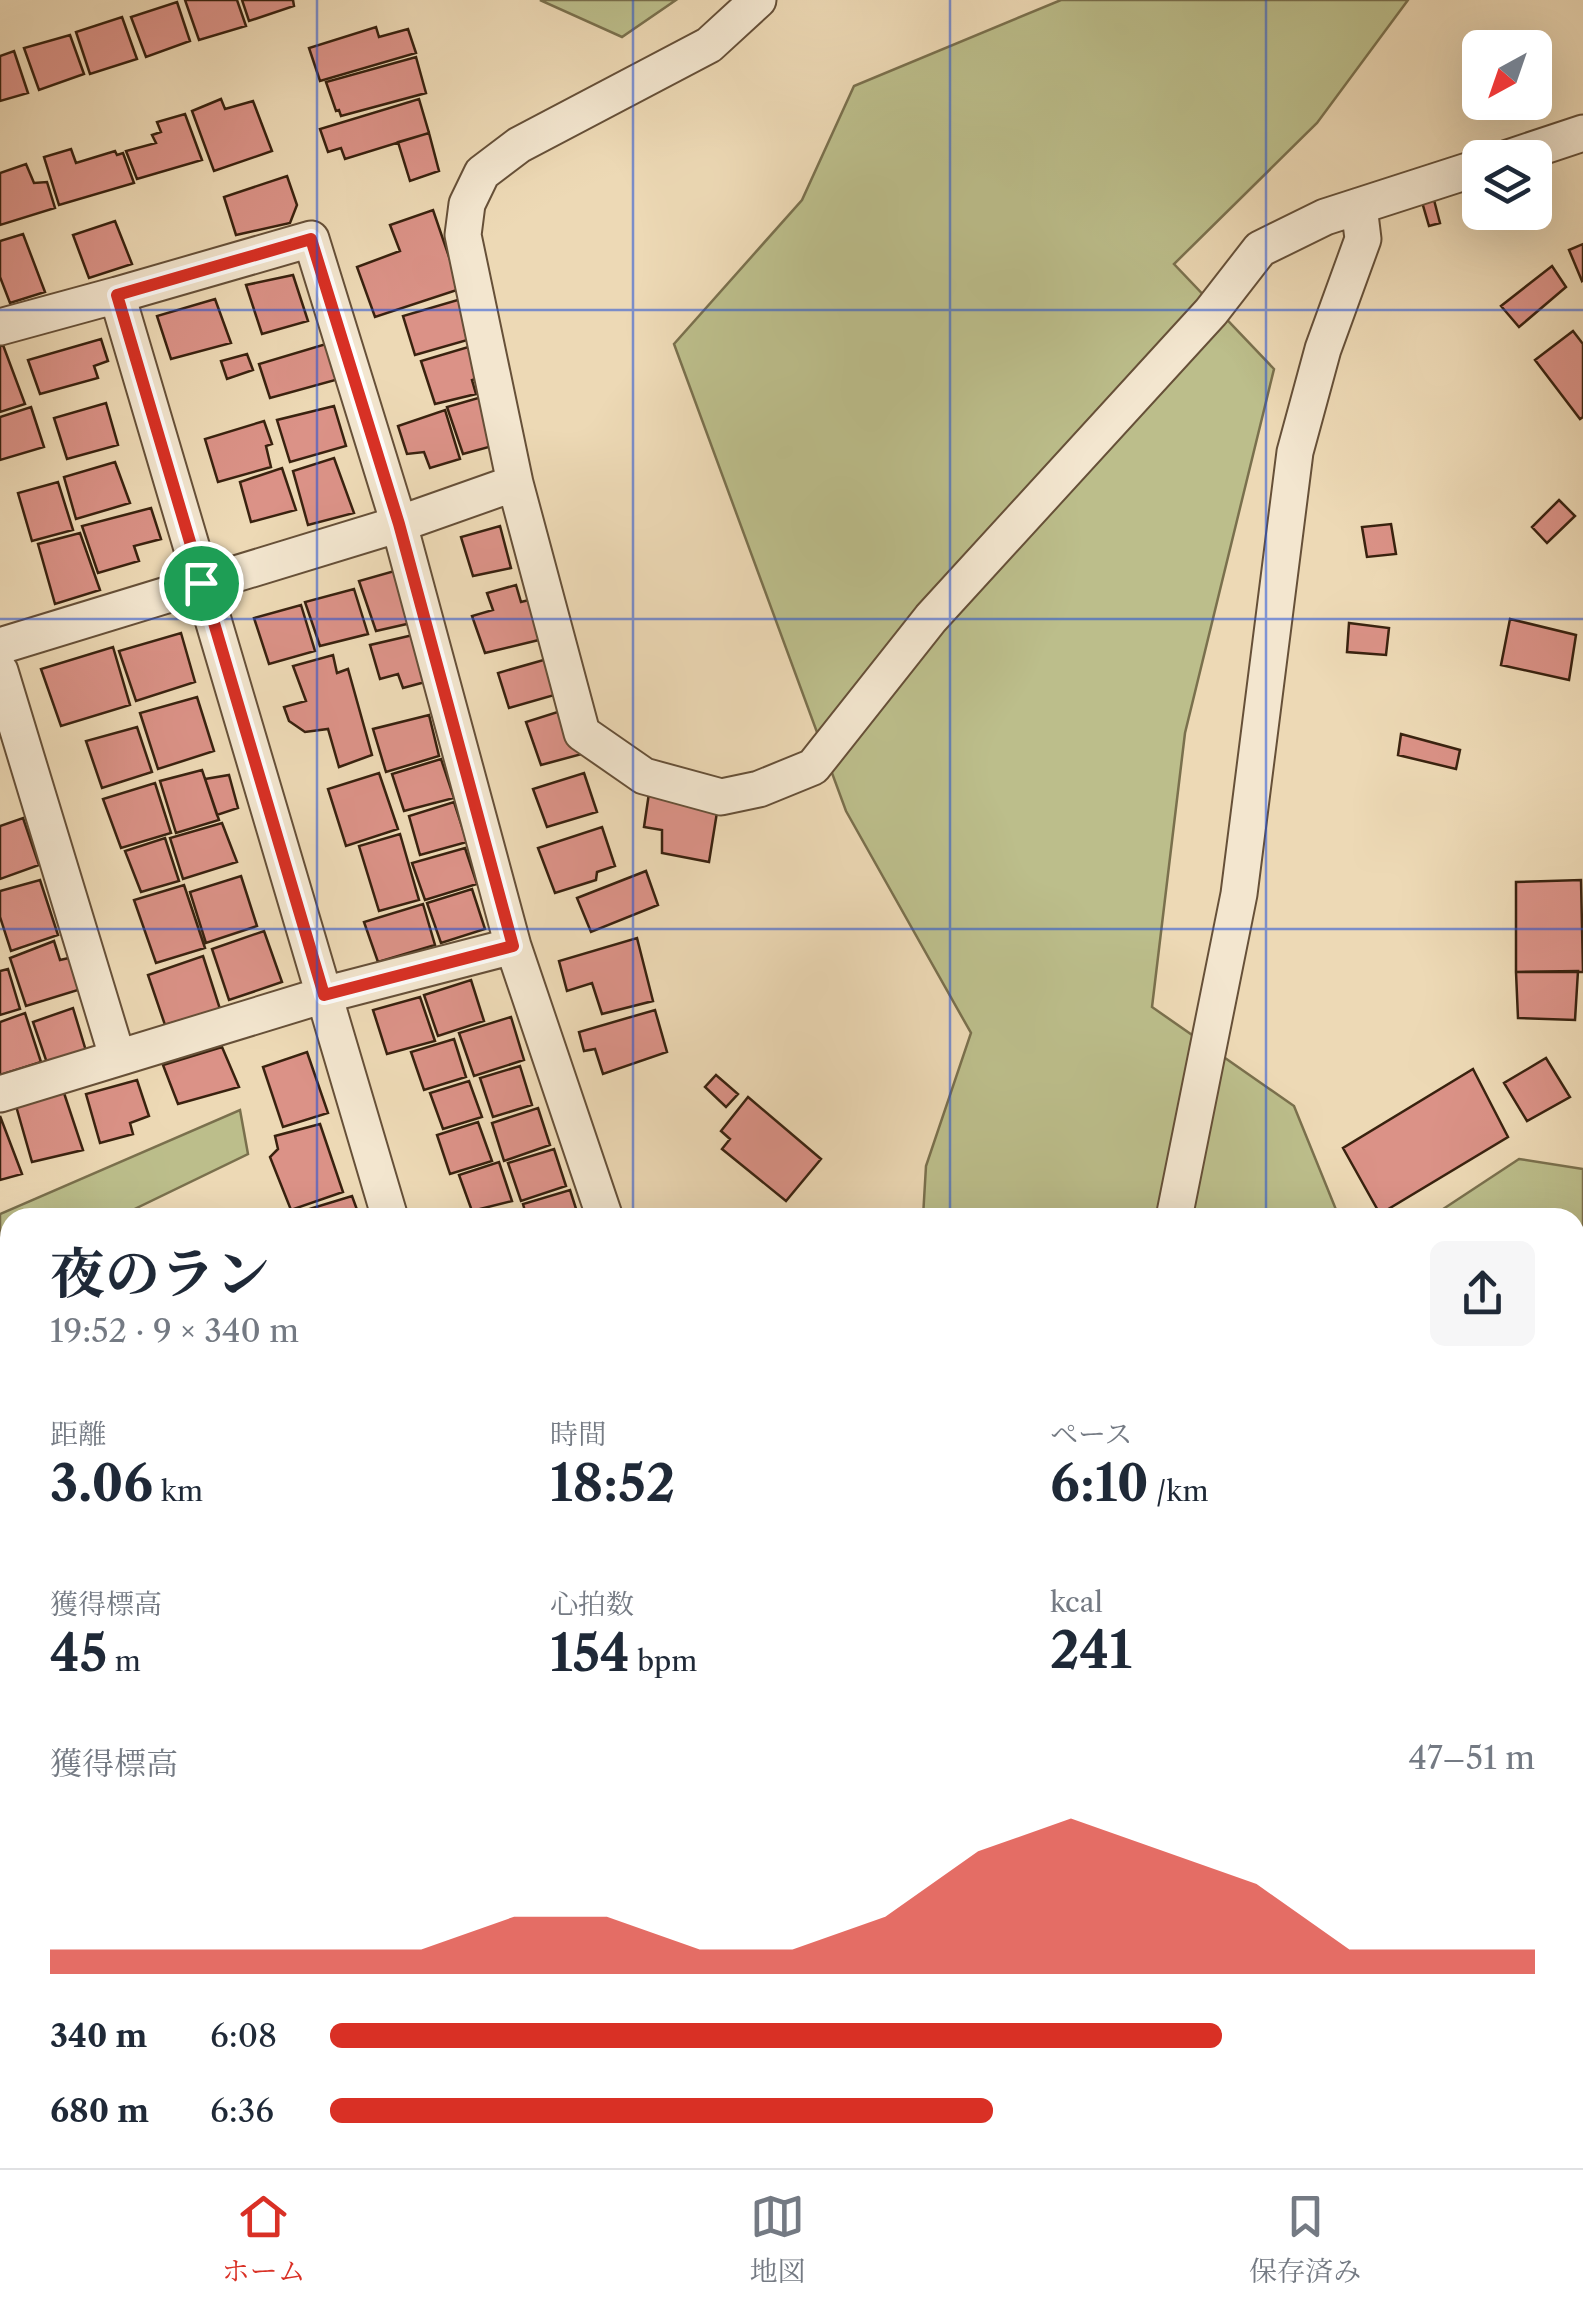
<!DOCTYPE html>
<html lang="ja">
<head>
<meta charset="utf-8">
<style>
  :root { --surface:#fff; --page:#f6f6f7; --text:#1f2937; --muted:#747a83; --line:#e0e1e3; --accent:#d93025 }
  body { margin:0; font-family:"Libre Caslon Text","Noto Serif JP",serif; background:var(--page); color:var(--text); height:100vh; display:flex; flex-direction:column; font-size:38px; white-space:nowrap }
  * { box-sizing:border-box; margin:0 }
  p { font-size:32px; color:var(--muted) }
  .icon { flex:none; width:55px; height:55px; fill:none; stroke:currentColor; stroke-width:2; stroke-linecap:round; stroke-linejoin:round }
  .map { position:relative; flex:1; overflow:hidden }
  .sheet { position:absolute; left:0px; top:1208px; width:1585px; height:962px; display:flex; flex-direction:column; background:var(--surface); border-radius:30px 30px 0 0; box-shadow:0 10px 40px #0002 }
  .sheet>* { flex:none }
  .needle { width:65px; rotate:220deg }
  .controls { position:absolute; left:1462px; top:30px; display:grid; gap:20px }
  .controls a { display:grid; place-items:center; width:90px; height:90px; border-radius:15px; background:var(--surface); box-shadow:0 10px 40px #0002; font-size:50px }
  .pin { position:absolute; display:grid; place-items:center; width:85px; height:85px; color:#fff; margin:-42px; border:5px solid #fff; border-radius:50%; box-shadow:0 2px 10px #0007 }
  .round { display:grid; place-items:center; flex:none; width:105px; height:105px; border-radius:15px; background:var(--page) }
  .overview { display:flex; align-items:center; justify-content:space-between; height:170px; padding:0 50px }
  h1 { font-size:55px; font-weight:700; line-height:75px }
  .stats { display:grid; grid-template-columns:repeat(3,1fr); gap:15px; height:170px; padding:10px 50px }
  .stats div { display:grid; align-content:center }
  .stats b { font-size:50px; font-weight:700 }
  .stats small { font-size:28px; font-weight:400 }
  .stats p { font-size:28px }
  .chart { height:280px; padding:20px 50px }
  .chart p { display:flex; justify-content:space-between }
  .chart svg { width:100%; height:180px; margin-top:10px; fill:var(--accent); opacity:.7 }
  ul { padding:0 50px; list-style:none; font-size:32px }
  li { display:grid; grid-template-columns:160px 120px 1fr; align-items:center; height:75px }
  li i { height:25px; border-radius:12px; background:var(--accent) }
  .dock { display:flex; justify-content:space-around; align-items:center; height:140px; border-top:2px solid var(--line); background:var(--surface); font-size:28px; color:var(--muted) }
  .dock a { display:grid; justify-items:center; gap:5px }
  .dock .current { color:var(--accent) }
  .map>svg:first-child { display:block }
</style>
</head>
<body>
<div class="map">
<svg width="1583" height="2168" viewBox="0 0 1583 2168">
  <rect width="100%" height="100%" fill="#edd9b5"/>
  <filter id="stains"><feTurbulence type="fractalNoise" baseFrequency=".002" numOctaves="4"/><feColorMatrix values="0 0 0 0 .2 0 0 0 0 .09 0 0 0 0 .02 0 0 0 .5 -.17"/></filter>
  <radialGradient id="worn" r=".72"><stop offset=".6" stop-color="#630" stop-opacity="0"/><stop offset="1" stop-color="#630" stop-opacity=".3"/></radialGradient>
  <path fill="#bcbe8b" stroke="#7a704d" stroke-width="2.5" d="M540 0H676L622 37Z
    M1061 0H1408L1317 123 1174 264 1274 369 1185 733 1152 1007 1294 1106 1339 1217H923L926 1166 971 1033 846 811 674 344 802 200 854 86Z
    M240 1110 248 1154 118 1217 10 1218V1270L0 1275V1214Z
    M1519 1159 1583 1169V1315L1575 1324V1218L1431 1217Z
    M226 2160H631L619 2168H206Z
    M825 2160H1050L1017 2168H806Z"/>
  <g fill="none" stroke-linecap="round" stroke-linejoin="round">
    <path stroke="#9ab9b4" stroke-width="65" d="M1575 1589 1583 1586
      M160 2168 179 2160"/>
  </g>
  <path fill="#db9287" stroke="#39220f" stroke-width="2.5" d="M185 0H237L246 26 199 40Z
    M242 0H293L294 6 249 21Z
    M177 2 190 41 146 57 131 17Z
    M122 17 137 59 90 74 76 32Z
    M376 27 379 37 408 29 416 53 320 81 309 48Z
    M70 35 84 74 39 90 24 48Z
    M14 51 28 93 0 101V56Z
    M416 57 426 93 341 116 339 110 336 111 326 82Z
    M221 99 225 109 253 101 272 151 214 171 192 111Z
    M419 99 429 133 345 159 341 148 328 152 320 129Z
    M185 114 202 160 137 179 126 151 156 143 152 135 161 132 157 122Z
    M429 133 439 171 410 181 398 142Z
    M71 149 76 163 115 151 117 155 123 153 134 183 59 205 44 157Z
    M26 164 34 183 47 182 55 208 0 225V173Z
    M287 176 297 205 290 223 236 235 224 197Z
    M1434 200 1440 223 1429 226 1422 202Z
    M433 210 460 289 375 317 357 267 400 251 390 225Z
    M115 221 132 264 89 278 73 235Z
    M23 234 45 292 10 303 0 277V241Z
    M1583 244V280L1582 281 1569 250Z
    M1552 266 1566 287 1519 327 1501 306Z
    M293 275 308 321 262 334 246 285Z
    M215 299 231 343 171 359 157 316Z
    M461 299 471 339 415 355 403 316Z
    M1573 331 1583 344V417L1580 419 1535 360Z
    M101 339 108 361 94 366 98 378 40 394 28 360Z
    M326 344 339 379 270 398 259 364Z
    M3 345 25 404 0 412V346Z
    M475 345 485 376 472 380 476 394 435 404 421 361Z
    M247 354 253 370 227 379 221 361Z
    M485 396 500 444 463 454 447 407Z
    M106 403 118 445 67 459 54 418Z
    M334 406 346 446 290 462 277 420Z
    M31 407 44 447 0 460V417Z
    M445 410 460 459 430 468 424 452 407 454 398 426Z
    M264 421 272 444 266 446 271 467 218 482 205 439Z
    M334 458 354 513 308 525 293 471Z
    M115 462 130 503 76 519 64 477Z
    M282 468 296 510 251 522 240 482Z
    M58 482 73 530 32 541 18 493Z
    M1559 500 1575 516 1547 543 1532 527Z
    M151 508 161 539 134 546 139 561 98 573 82 526Z
    M1391 524 1396 554 1367 557 1362 527Z
    M500 526 511 568 473 576 461 537Z
    M80 533 100 590 55 604 38 544Z
    M405 568 420 621 376 631 359 581Z
    M516 585 521 602 537 598 547 638 485 653 472 616 493 610 487 593Z
    M354 589 368 634 320 646 305 602Z
    M301 605 315 651 269 664 254 618Z
    M1510 619 1576 635 1569 680 1501 665Z
    M1349 623 1389 628 1386 655 1347 652Z
    M181 633 195 682 136 701 119 651Z
    M413 635 425 682 403 688 398 674 380 679 370 645Z
    M113 647 130 705 61 726 41 669Z
    M333 655 337 673 348 669 372 755 339 767 328 729 305 732 289 721 284 707 306 701 293 666Z
    M547 659 558 694 509 708 498 673Z
    M197 697 214 751 158 769 140 713Z
    M567 709 582 754 541 765 526 722Z
    M429 715 439 756 386 772 373 729Z
    M137 727 152 772 102 788 86 741Z
    M1401 734 1460 750 1456 769 1398 755Z
    M441 759 454 798 404 811 392 774Z
    M202 770 219 820 176 833 160 781Z
    M379 773 398 829 346 846 328 789Z
    M584 773 597 812 547 827 533 789Z
    M229 775 238 808 217 815 205 779Z
    M155 783 171 833 121 848 103 799Z
    M649 793 718 806 709 862 662 853V830L644 827Z
    M454 802 467 842 420 855 409 816Z
    M23 818 39 865 0 879V826Z
    M222 823 237 862 183 879 170 838Z
    M602 827 615 866 597 872 596 880 555 893 538 848Z
    M400 834 419 900 379 911 359 846Z
    M165 838 179 881 141 892 125 851Z
    M465 848 477 884 425 900 412 863Z
    M646 871 658 905 591 932 577 898Z
    M241 876 257 926 206 943 190 892Z
    M40 880 58 935 11 951 0 917V891Z
    M1581 880 1583 972H1516V882Z
    M184 885 205 948 156 963 134 900Z
    M472 889 485 929 441 943 427 903Z
    M423 904 435 945 378 962 364 922Z
    M264 931 282 982 229 1000 212 949Z
    M637 938 653 1001 602 1014 592 983 567 991 559 961Z
    M54 941 60 960 82 955 91 986 26 1006 10 958Z
    M203 956 220 1009 165 1025 148 975Z
    M8 969 20 1009 0 1015V971Z
    M1578 971 1575 1020 1518 1018 1516 972Z
    M471 980 484 1021 438 1036 424 995Z
    M420 997 435 1041 387 1054 373 1010Z
    M73 1008 86 1051 47 1063 33 1022Z
    M655 1010 667 1052 603 1074 595 1049 584 1051 579 1032Z
    M25 1013 41 1062 0 1075V1022Z
    M511 1017 524 1060 474 1076 459 1033Z
    M454 1039 466 1077 424 1090 411 1052Z
    M222 1047 239 1087 178 1104 163 1065Z
    M307 1052 328 1113 283 1127 263 1067Z
    M1546 1058 1570 1097 1527 1121 1504 1083Z
    M520 1066 532 1105 493 1117 480 1078Z
    M1473 1069 1508 1137 1380 1214 1343 1148Z
    M716 1075 738 1094 726 1107 705 1087Z
    M137 1080 149 1116 130 1123 133 1134 100 1143 86 1094Z
    M469 1081 482 1117 443 1129 430 1093Z
    M64 1093 83 1150 32 1162 16 1106Z
    M748 1097 821 1159 786 1201 722 1149 730 1139 721 1131Z
    M538 1108 550 1145 504 1161 492 1123Z
    M0 1116 22 1174 0 1180Z
    M478 1122 492 1161 450 1174 437 1135Z
    M320 1124 343 1192 291 1210 270 1157 278 1149 275 1136Z
    M554 1149 566 1186 521 1201 508 1163Z
    M499 1162 512 1201 472 1211 459 1175Z
    M570 1190 579 1218H527L523 1204Z
    M352 1196 360 1218H280Z
    M0 1945 10 1947V2040L0 2048Z"/>
  <g fill="none" stroke-linecap="round" stroke-linejoin="round">
    <g stroke="#665038" stroke-width="39">
      <path id="minor" d="M758 0 709 45 519 145 482 173 467 204 463 235 515 483 582 733 644 776 721 797 759 789 813 767 931 618 1211 312 1260 249 1325 217 1480 167
        M1508 158 1583 133
        M117 295 311 239 399 524 513 946 605 1218
        M0 327 117 295 390 1218
        M0 646 399 524 515 483
        M0 671 117 1056
        M0 1094 324 995 513 946
        M1174 1218 1239 894 1295 452 1323 349 1363 239 1359 206"/>
    </g>
    <g stroke="#39220f" stroke-width="49">
      <path id="major" d="M1575 1916 1583 1914
        M689 2168 703 2160"/>
    </g>
    <g stroke="#39220f" stroke-width="56">
      <path id="highway" d="M1575 2113 1583 2111
        M1309 2168 1347 2160"/>
    </g>
    <path stroke="#39220f" stroke-width="6" stroke-dasharray="2.5 5" stroke-linecap="butt" d="M0 1607 10 1615"/>
    <use href="#minor" stroke="#f3e6cf" stroke-width="35"/>
    <use href="#major" stroke="#edd9b5" stroke-width="45"/>
    <use href="#highway" stroke="#edd9b5" stroke-width="52"/>
  </g>
  <g fill="none" stroke-linecap="round" stroke-linejoin="round">
    <g stroke="#fff" stroke-width="20">
      <path id="route" d="M311 239 399 524 513 946 324 995 117 295Z"/>
    </g>
    <use href="#route" stroke="#d93025" stroke-width="12"/>
  </g>
  <path fill="none" stroke="#1d4ed8" stroke-width="2.5" stroke-opacity="0.55" d="M317 0V1218M633 0V1218M950 0V1218M1266 0V1218M0 310H1583M0 619H1583M0 929H1583M0 1239H10M1575 1239H1583M0 1549H10M1575 1549H1583M0 1858H10M1575 1858H1583M317 2160V2168M633 2160V2168M950 2160V2168M1266 2160V2168"/>
  <rect width="100%" height="100%" filter="url(#stains)"/>
  <rect width="100%" height="100%" fill="url(#worn)"/>
</svg>
<div class="controls">
<a><svg class="needle" viewBox="-14 -14 28 28"><path d="M0-13l5 13h-10z" fill="#e53935"/><path d="M0 13l5-13h-10z" fill="#747a83"/></svg></a>
<a><svg class="icon" aria-label="layers" viewBox="0 0 24 24"><path d="M12 4l9 5-9 5-9-5zM3 14l9 5 9-5"/></svg></a>
</div>
<div class="pin" style="left:201px;top:583px;background:#1e9e55"><svg class="icon" aria-label="arrive" viewBox="0 0 24 24"><path d="M6 21V4h12l-3 4 3 4H6"/></svg></div>
<section class="sheet">
<div class="overview"><div><h1>夜のラン</h1><p>19:52 · 9 × 340 m</p></div><a class="round"><svg class="icon" aria-label="share" viewBox="0 0 24 24"><path d="M12 15V3M7 8l5-5 5 5M5 13v7h14v-7"/></svg></a></div>
<div class="stats">
<div><p>距離</p><b>3.06<small> km</small></b></div>
<div><p>時間</p><b>18:52</b></div>
<div><p>ペース</p><b>6:10<small> /km</small></b></div>
</div>
<div class="stats">
<div><p>獲得標高</p><b>45<small> m</small></b></div>
<div><p>心拍数</p><b>154<small> bpm</small></b></div>
<div><p>kcal</p><b>241</b></div>
</div>
<div class="chart"><p><span>獲得標高</span>47–51 m</p>
<svg viewBox="0 0 160 44" preserveAspectRatio="none"><path d="M0 44V38L10 38L20 38L30 38L40 38L50 30L60 30L70 38L80 38L90 30L100 14L110 6L120 14L130 22L140 38L150 38L160 38V44z"/></svg>
</div>
<ul>
<li><b>340 m</b>6:08<i style="width:74%"></i></li>
<li><b>680 m</b>6:36<i style="width:55%"></i></li>
</ul>
</section>
</div>
<nav class="dock">
<a class="current"><svg class="icon" aria-label="home" viewBox="0 0 24 24"><path d="M3 11l9-7 9 7M6 9v11h12V9"/></svg>ホーム</a>
<a><svg class="icon" aria-label="map" viewBox="0 0 24 24"><path d="M3 6l6-2 6 2 6-2v14l-6 2-6-2-6 2zM9 4v14M15 6v14"/></svg>地図</a>
<a><svg class="icon" aria-label="saved" viewBox="0 0 24 24"><path d="M7 4h10v16l-5-4-5 4z"/></svg>保存済み</a>
</nav>
</body>
</html>
